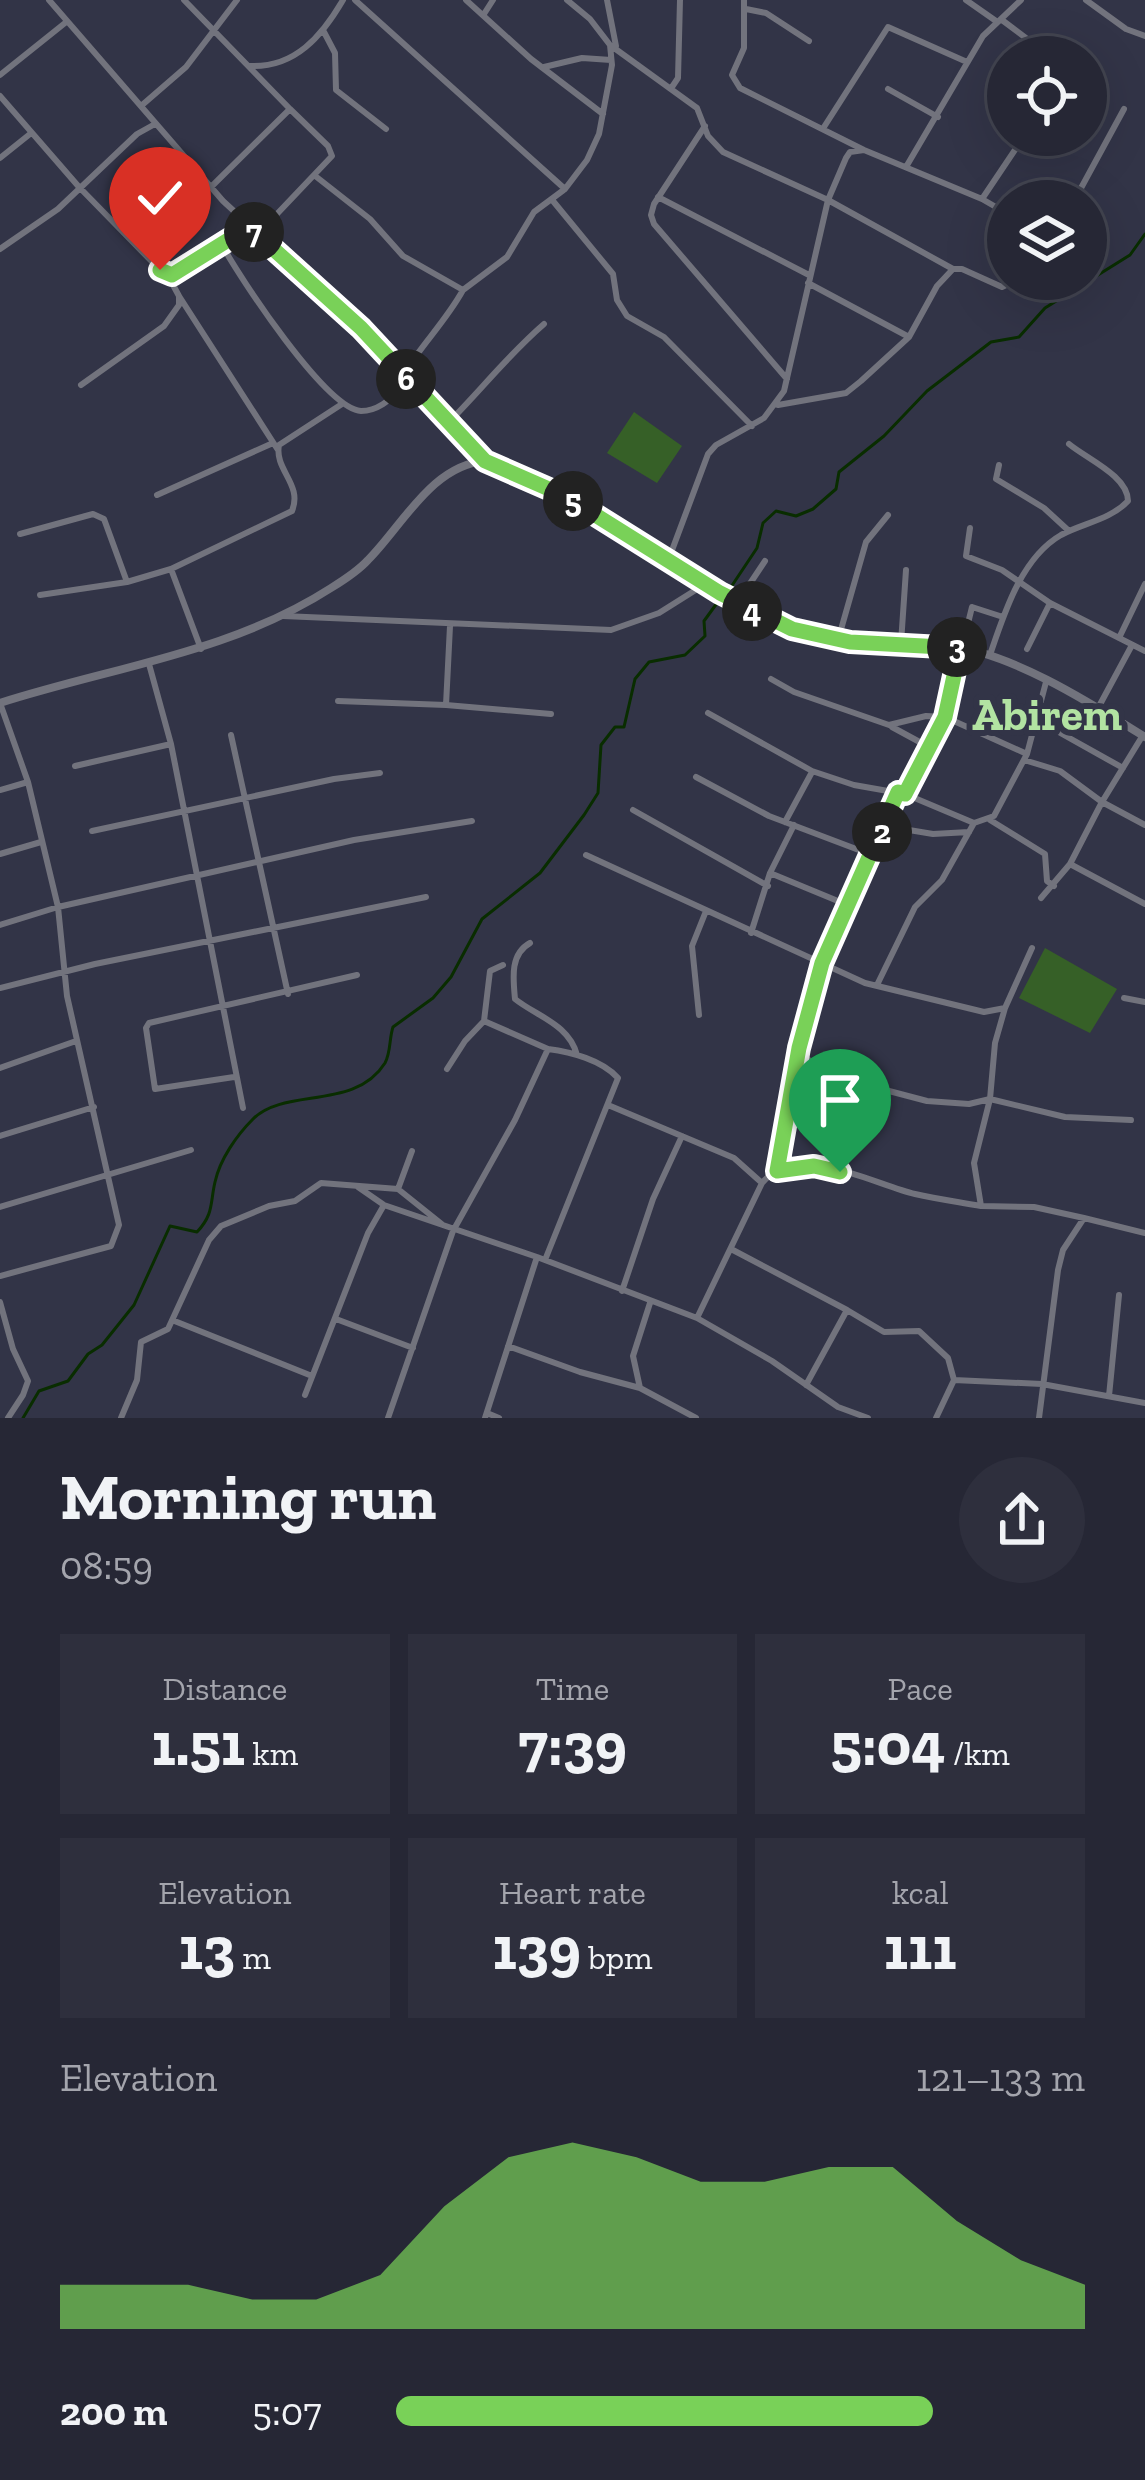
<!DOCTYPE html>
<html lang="en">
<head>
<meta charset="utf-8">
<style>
  :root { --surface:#262735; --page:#2e2f3d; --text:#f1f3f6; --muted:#a4a5ad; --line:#424450; --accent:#79d158 }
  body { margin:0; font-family:"Zilla Slab",serif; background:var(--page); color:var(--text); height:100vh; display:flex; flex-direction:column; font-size:45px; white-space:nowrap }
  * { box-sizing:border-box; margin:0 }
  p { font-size:39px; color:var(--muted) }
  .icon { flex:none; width:66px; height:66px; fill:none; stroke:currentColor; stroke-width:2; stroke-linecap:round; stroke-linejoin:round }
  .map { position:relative; height:1418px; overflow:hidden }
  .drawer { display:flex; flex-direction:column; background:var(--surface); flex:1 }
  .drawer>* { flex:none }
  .fabs { position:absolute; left:987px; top:36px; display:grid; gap:24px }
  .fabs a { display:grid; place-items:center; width:120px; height:120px; border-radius:50%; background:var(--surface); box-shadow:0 12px 48px #0002,0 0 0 3px var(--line); font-size:60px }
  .pin { position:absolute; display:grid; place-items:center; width:102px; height:102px; color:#fff; margin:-123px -51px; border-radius:50% 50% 50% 0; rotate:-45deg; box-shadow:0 0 12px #0007 }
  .pin .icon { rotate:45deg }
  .km { position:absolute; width:60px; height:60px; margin:-30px; border-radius:50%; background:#222; color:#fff; font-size:33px; line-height:60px; text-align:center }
  .round { display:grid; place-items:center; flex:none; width:126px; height:126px; border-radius:63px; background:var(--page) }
  .summary { display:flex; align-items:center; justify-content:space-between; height:204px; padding:0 60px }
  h1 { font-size:66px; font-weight:800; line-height:90px }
  .stats { display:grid; grid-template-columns:repeat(3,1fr); gap:18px; height:204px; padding:12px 60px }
  .stats div { display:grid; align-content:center; border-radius:0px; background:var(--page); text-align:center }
  .stats b { font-size:60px; font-weight:800 }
  .stats small { font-size:33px; font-weight:400 }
  .stats p { font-size:33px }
  .chart { height:336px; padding:24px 60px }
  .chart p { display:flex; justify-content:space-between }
  .chart svg { width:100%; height:216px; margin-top:12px; fill:var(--accent); opacity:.7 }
  ul { padding:0 60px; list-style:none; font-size:39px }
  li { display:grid; grid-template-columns:192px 144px 1fr; align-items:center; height:90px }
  li i { height:30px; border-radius:15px; background:var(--accent) }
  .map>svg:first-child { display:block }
</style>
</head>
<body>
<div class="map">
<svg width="1145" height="1418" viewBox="0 0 1145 1418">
  <rect width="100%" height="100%" fill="#323447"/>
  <path fill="#366027" d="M634 412 682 446 657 483 607 453Z
    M1045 948 1117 989 1090 1033 1019 998Z"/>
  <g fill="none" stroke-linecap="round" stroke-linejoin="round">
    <path stroke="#092d00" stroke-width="3" d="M727 593 757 548 763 523 776 511 796 516 813 509 836 489 839 472 884 436 927 391 991 342 1019 337 1045 308 1130 255 1145 234
      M23 1418 39 1391 68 1381 88 1354 102 1345 134 1305 170 1226 197 1232C214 1214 210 1203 215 1182 220 1159 237 1135 253 1119 285 1087 355 1111 385 1063 391 1052 389 1039 393 1027L433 998 451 977 482 919 540 873 584 815 598 793 601 745 615 727H624L635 679 649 662 685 655 705 636 704 621 720 599"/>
    <path stroke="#72737d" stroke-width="6" d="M49 0 223 201 361 328 485 461
      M184 0 290 109 211 187
      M355 0 565 189
      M466 0 531 59 603 114
      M567 0 590 19 610 45 697 108 708 136 723 152 828 200 953 269
      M607 0 616 46
      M744 0V48L732 75 740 88 864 150 982 199 1008 214
      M966 0 996 21
      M1086 0 1126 29 1145 36
      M746 9 766 13 809 41
      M484 14 493 0
      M1002 20 1051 57
      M324 32 335 53 336 90 386 129
      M250 66C295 68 322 36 343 0
      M544 67 582 58 611 60
      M0 75 65 23
      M672 87 678 78 680 0
      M888 89 938 117
      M0 96 79 187 163 273 172 275 249 227
      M141 106 186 67 237 0
      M705 126 654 204 651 215 654 224 787 379
      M824 127 888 27 967 62
      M0 158 30 134
      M906 167 983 36 1021 0
      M314 175 370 219 403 256 463 290 507 257 534 212 565 189 587 160 599 134 612 65 610 45
      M658 197 809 275
      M982 199 1025 135
      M553 201 613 274 617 300 627 316 664 337 752 426
      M1074 201 1124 109
      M257 235 332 156 328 146 290 109
      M222 245C240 278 326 409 361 411 381 411 394 395 409 382
      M0 249 58 209 137 134 155 124
      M808 283 909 337
      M179 296 278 450
      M403 375C422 344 446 321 463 290
      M81 385 164 326 179 305V296L167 274
      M778 405 846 393 861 381 909 337 937 286 953 269H962L1002 287 1019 279
      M448 423C482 389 507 356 544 324
      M999 465 996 479 1044 508 1069 531
      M157 495 273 443
      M970 528 966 556 1002 570 1050 603 1145 651
      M20 534 93 514 104 519 127 582 171 569 292 511C303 484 274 470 279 445L342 404
      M668 561 708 454 716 445 764 418 784 391 828 200 846 158 850 152 864 150
      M171 569 201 649
      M40 595 127 582
      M737 603 765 561
      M283 616 611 630 659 613 702 586
      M450 626 446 705 551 714
      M1119 638 1145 584
      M838 640 866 542 888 515
      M901 643 906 570
      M1027 649 1050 603
      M990 655C1004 614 1021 558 1061 535 1083 523 1110 520 1128 501 1128 476 1087 459 1069 444
      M149 664 171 744 243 1108
      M771 679 794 692 889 725 926 716 945 717 1027 754
      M338 701 446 705
      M1097 710 1132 645
      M708 713 812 771 854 785 905 794 974 823 994 816 1027 754 1046 682
      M892 727 927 746
      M1055 730 1123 768
      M231 735 288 994
      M1024 760 1060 771 1102 802 1145 825
      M75 766 171 744
      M696 777 769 816 872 855
      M0 790 28 782
      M905 794 945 717 972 607 1003 617
      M633 810 768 886
      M990 820 1045 854 1047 881 1054 886
      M785 822 812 772
      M885 826 933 834 969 832
      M92 831 334 779 380 773
      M0 854 41 842
      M586 855 865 983 984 1012 1005 1008
      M1070 864 1145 904
      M770 873 850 906
      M1041 898 1070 864 1102 802 1143 735
      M0 925 58 907 354 840 472 821
      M751 933 770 873 794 825
      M530 943C510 954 513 978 515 999 536 1016 569 1024 577 1055
      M877 985 915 907 942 880 974 823
      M0 988 95 964 426 897
      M1124 998 1145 1002
      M699 1015 692 946 706 911
      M484 1021 490 971 503 965
      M800 1054 832 1076 927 1101 969 1104 990 1099 1065 1117 1131 1120
      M0 1068 76 1041
      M447 1069 465 1041 484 1021 548 1049
      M234 1077 155 1089 146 1028 149 1023 357 975
      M608 1105 734 1158 762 1183C797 1141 873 1184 915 1194 937 1199 959 1202 981 1206L974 1163 990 1099 995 1043 1005 1008 1032 948
      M0 1136 94 1107
      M412 1151 398 1189 443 1225
      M777 1171 802 1034 822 963 898 792
      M358 1187 384 1205 537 1257 697 1318 772 1361 838 1407 868 1418
      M981 1206 1034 1207 1084 1218 1063 1250 1058 1270 1039 1418
      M0 1207 191 1150
      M1084 1218 1145 1233
      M731 1249 847 1310 806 1385
      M0 1276 111 1246 119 1225 67 996 58 907 28 782 0 703
      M622 1291 653 1199 682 1136
      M0 1302 13 1349 28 1381 23 1395 8 1418
      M847 1310 884 1332 919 1331 948 1358 954 1380 936 1418
      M697 1318 762 1183
      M336 1319 413 1348
      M172 1320 312 1376
      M508 1346 580 1372 640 1388 696 1418
      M954 1380 1042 1384 1145 1403
      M640 1388 633 1356 650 1303
      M305 1395 368 1233 384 1205
      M1109 1396 1119 1295
      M487 1413 499 1418
      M121 1418 137 1380 141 1342 168 1329 209 1240 221 1226 269 1206 295 1201 321 1183 398 1189
      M388 1418 453 1231 515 1120 548 1049C571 1052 602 1060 618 1078L545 1260
      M485 1418 537 1257"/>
    <path stroke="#72737d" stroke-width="8" d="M0 703C112 667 230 653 331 588 344 580 358 571 368 560 402 526 432 465 485 461 597 497 681 588 791 629 842 648 893 638 946 645 1012 653 1089 702 1145 737"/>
  </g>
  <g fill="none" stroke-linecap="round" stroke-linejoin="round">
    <g stroke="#fff" stroke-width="24">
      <path id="route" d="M160 270 172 275 249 227 361 328 485 461 565 496 720 593 792 629 850 642 960 648 945 717 905 794 898 792 822 963 799 1048 777 1171 814 1166 840 1172"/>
    </g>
    <use href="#route" stroke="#79d158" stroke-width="15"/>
  </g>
  <g text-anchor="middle" stroke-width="12" stroke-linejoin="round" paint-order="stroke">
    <g font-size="45" font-weight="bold" fill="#b2e3a2" stroke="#323447">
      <text x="1047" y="730">Abirem</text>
    </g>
  </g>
</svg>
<div class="fabs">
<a><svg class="icon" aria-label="locate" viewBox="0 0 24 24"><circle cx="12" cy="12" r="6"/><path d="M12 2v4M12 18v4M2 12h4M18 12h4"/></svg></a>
<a><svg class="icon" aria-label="layers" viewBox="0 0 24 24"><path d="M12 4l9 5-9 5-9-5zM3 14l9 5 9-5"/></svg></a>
</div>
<div class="pin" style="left:840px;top:1172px;background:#1e9e55"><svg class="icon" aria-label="arrive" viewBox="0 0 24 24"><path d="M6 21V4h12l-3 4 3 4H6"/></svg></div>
<div class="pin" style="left:160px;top:270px;background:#d93025"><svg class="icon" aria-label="check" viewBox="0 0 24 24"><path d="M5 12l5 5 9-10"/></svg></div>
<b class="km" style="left:882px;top:832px">2</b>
<b class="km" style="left:957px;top:647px">3</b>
<b class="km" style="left:752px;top:611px">4</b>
<b class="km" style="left:573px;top:501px">5</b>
<b class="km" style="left:406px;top:379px">6</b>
<b class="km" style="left:254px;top:232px">7</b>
</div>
<section class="drawer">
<div class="summary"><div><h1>Morning run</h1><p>08:59</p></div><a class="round"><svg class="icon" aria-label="share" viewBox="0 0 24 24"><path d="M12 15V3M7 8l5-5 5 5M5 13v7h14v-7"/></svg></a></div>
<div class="stats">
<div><p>Distance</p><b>1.51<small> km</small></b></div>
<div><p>Time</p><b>7:39</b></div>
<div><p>Pace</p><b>5:04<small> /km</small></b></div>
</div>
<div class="stats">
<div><p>Elevation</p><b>13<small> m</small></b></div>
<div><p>Heart rate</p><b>139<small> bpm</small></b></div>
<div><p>kcal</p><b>111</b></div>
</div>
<div class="chart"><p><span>Elevation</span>121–133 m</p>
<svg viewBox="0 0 160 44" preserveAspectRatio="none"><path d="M0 44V35L10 35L20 35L30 38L40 38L50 33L60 19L70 9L80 6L90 9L100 14L110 14L120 11L130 11L140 22L150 30L160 35V44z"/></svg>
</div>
<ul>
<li><b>200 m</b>5:07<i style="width:78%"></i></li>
</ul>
</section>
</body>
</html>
